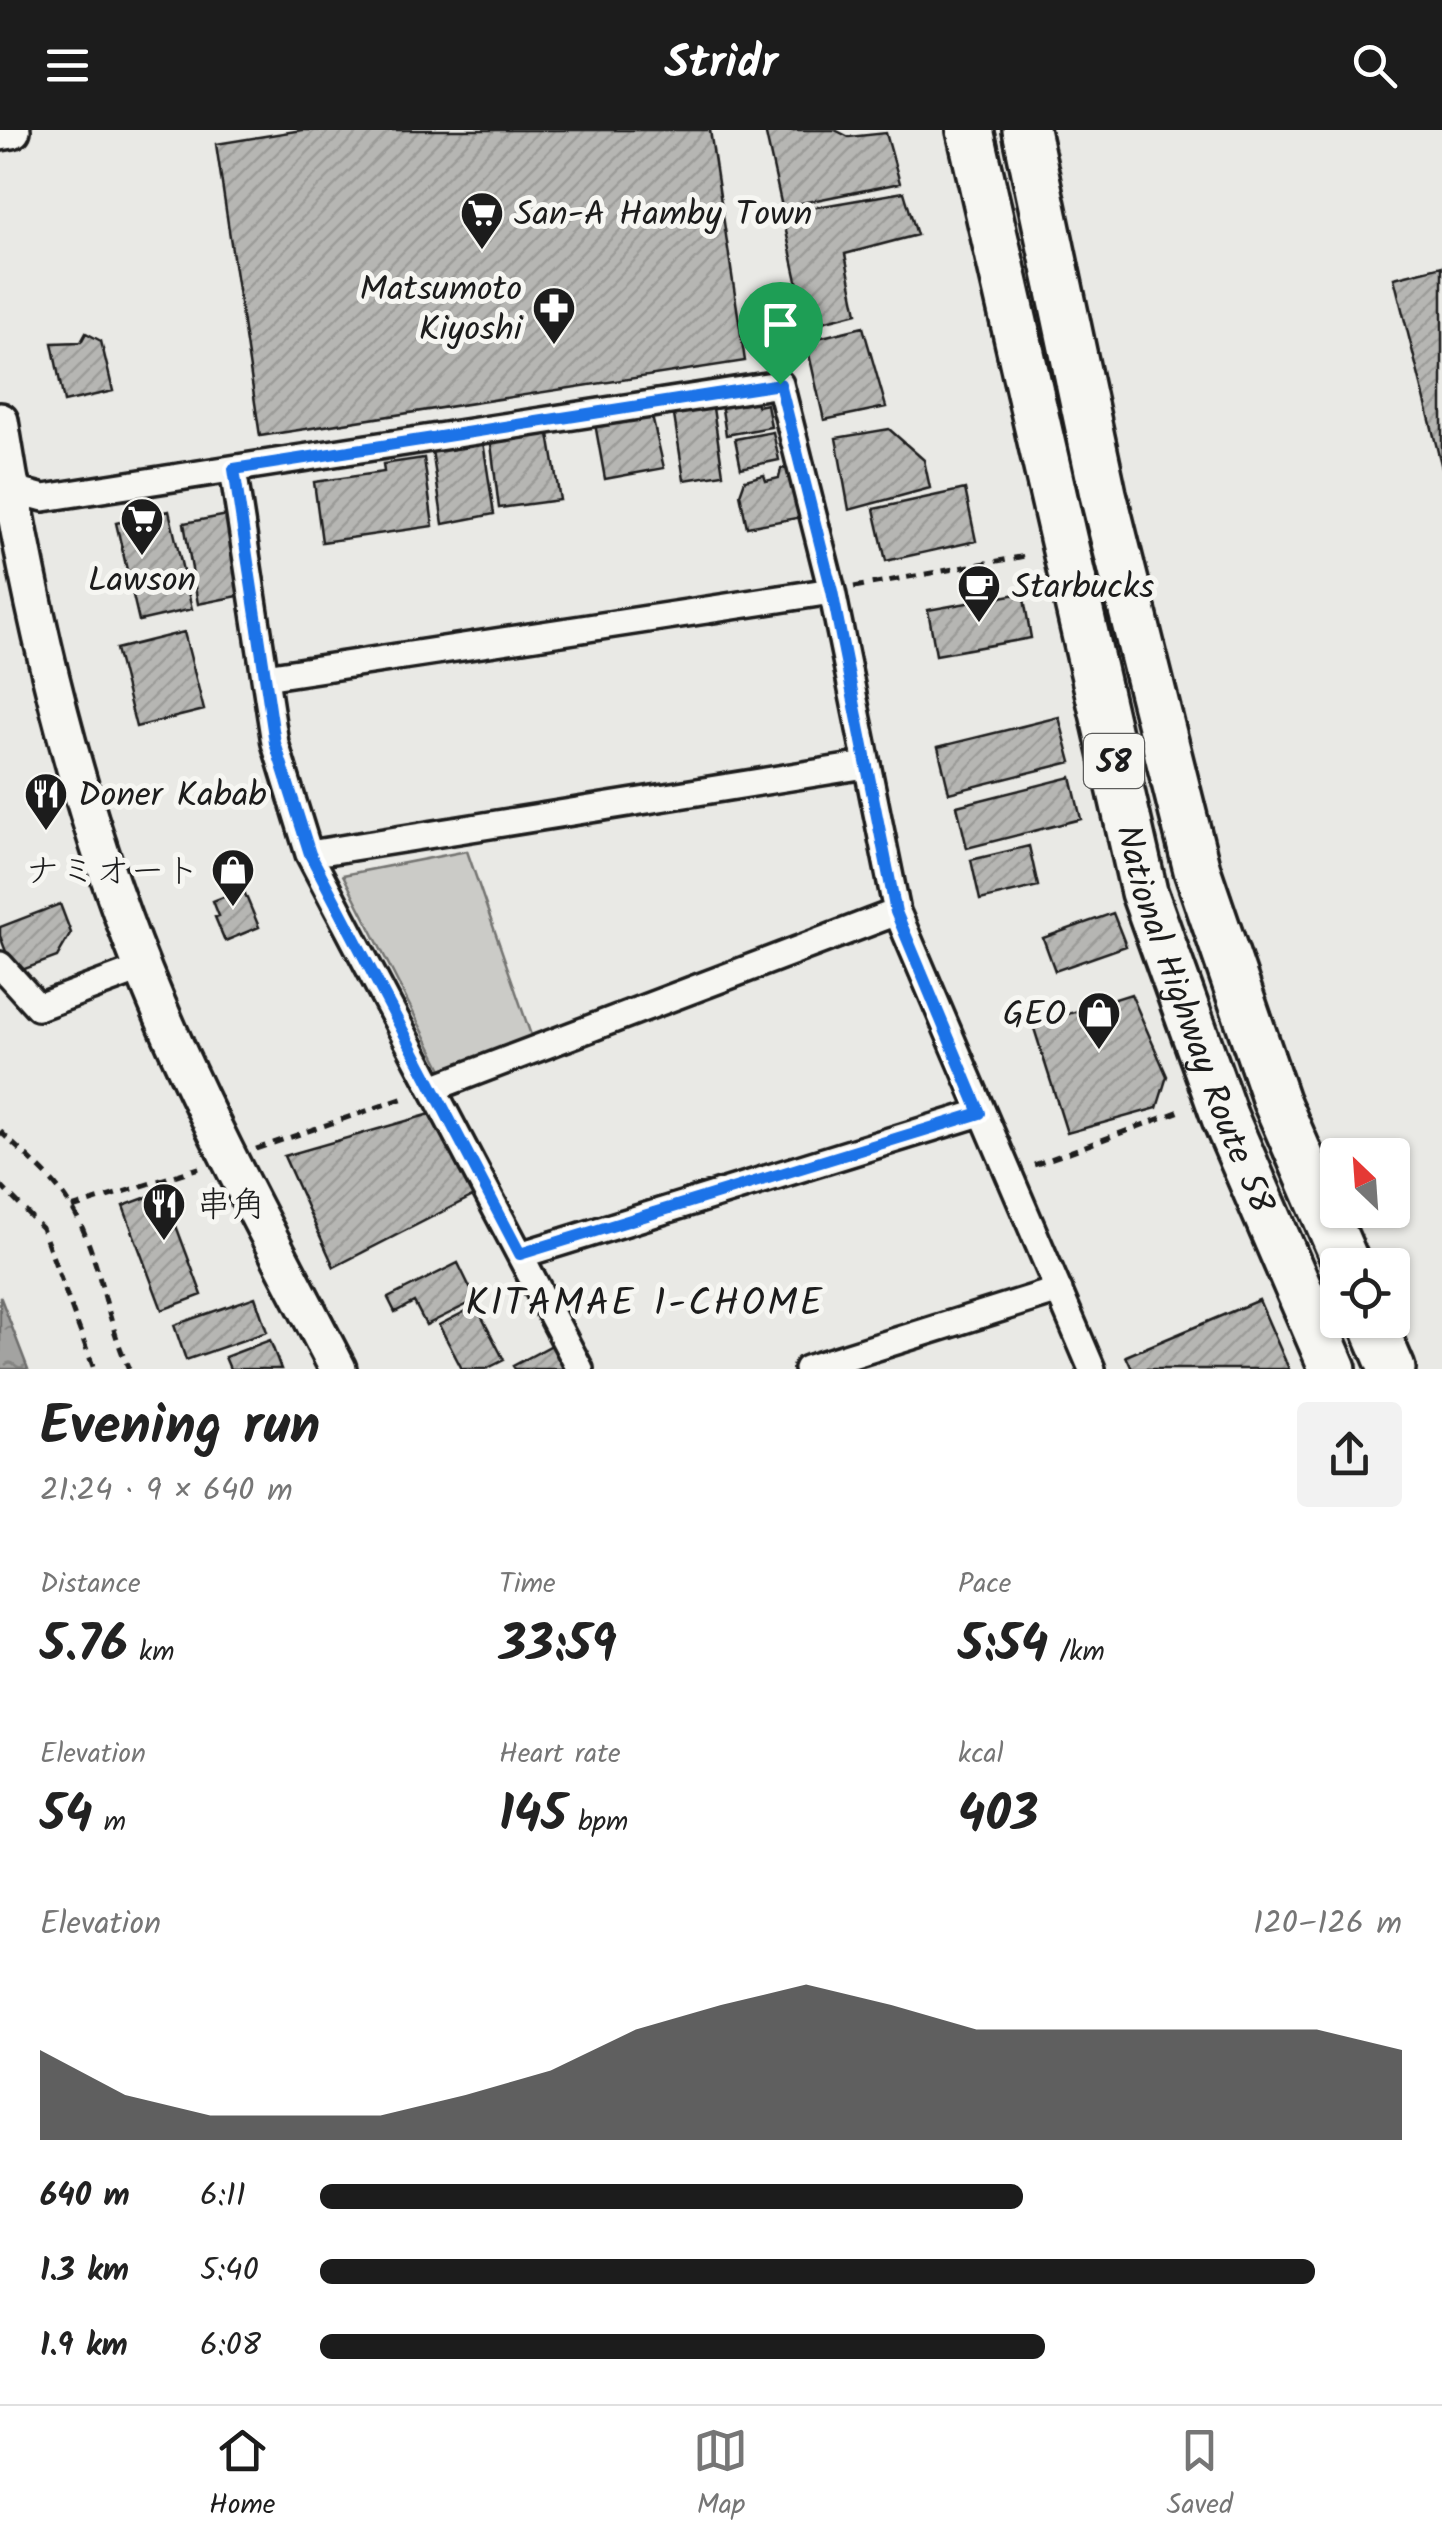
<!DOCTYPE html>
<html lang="en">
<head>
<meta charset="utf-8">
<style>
  :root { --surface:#fff; --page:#f2f2f2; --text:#222; --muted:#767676; --line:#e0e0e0; --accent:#1c1c1c }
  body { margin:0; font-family:Kalam,"Klee One",sans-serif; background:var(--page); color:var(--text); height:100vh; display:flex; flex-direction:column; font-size:38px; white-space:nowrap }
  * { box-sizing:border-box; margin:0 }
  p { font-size:32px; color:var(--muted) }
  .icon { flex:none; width:55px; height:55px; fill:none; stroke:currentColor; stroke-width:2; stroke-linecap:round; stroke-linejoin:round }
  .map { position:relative; height:1239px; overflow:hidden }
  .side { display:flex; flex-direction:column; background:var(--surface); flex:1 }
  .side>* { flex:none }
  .needle { width:65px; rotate:335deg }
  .tools { position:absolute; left:1320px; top:1008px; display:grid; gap:20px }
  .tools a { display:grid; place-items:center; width:90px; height:90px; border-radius:10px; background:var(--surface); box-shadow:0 2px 8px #0004; font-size:50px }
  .pin { position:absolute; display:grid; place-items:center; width:85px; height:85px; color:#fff; margin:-102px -42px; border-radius:50% 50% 50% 0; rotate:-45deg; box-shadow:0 0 10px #0007 }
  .pin .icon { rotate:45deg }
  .round { display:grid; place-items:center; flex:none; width:105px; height:105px; border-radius:10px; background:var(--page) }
  .overview { display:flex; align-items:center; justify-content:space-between; height:170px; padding:0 40px }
  h1 { font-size:55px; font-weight:600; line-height:75px }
  .stats { display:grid; grid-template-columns:repeat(3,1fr); gap:15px; height:170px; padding:10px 40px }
  .stats div { display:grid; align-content:center }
  .stats b { font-size:50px; font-weight:600 }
  .stats small { font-size:28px; font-weight:400 }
  .stats p { font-size:28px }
  .chart { height:280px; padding:20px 40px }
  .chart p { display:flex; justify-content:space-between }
  .chart svg { width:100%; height:180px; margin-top:10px; fill:var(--accent); opacity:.7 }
  ul { padding:0 40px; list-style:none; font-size:32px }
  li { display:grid; grid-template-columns:160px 120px 1fr; align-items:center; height:75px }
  li i { height:25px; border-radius:12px; background:var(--accent) }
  header { display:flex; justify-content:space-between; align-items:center; height:130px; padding:0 40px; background:var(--accent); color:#fff; font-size:45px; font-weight:600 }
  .tab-bar { display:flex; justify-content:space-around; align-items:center; height:140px; border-top:2px solid var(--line); background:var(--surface); font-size:28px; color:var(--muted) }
  .tab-bar a { display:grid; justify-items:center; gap:5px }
  .tab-bar .current { color:var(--accent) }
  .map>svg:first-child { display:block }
</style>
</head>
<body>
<header><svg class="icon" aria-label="menu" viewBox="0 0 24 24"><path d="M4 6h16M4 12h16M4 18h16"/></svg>Stridr<svg class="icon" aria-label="search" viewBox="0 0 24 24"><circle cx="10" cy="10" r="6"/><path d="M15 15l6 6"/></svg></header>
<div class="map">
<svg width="1442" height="1239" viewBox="0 0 1442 1239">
  <defs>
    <pattern id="water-ripples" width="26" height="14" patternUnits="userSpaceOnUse" patternTransform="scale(2.5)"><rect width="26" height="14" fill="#a3a3a1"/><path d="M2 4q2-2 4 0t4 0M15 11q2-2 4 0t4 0" fill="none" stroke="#848482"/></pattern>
    <pattern id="building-hatch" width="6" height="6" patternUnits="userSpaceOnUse" patternTransform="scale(2.5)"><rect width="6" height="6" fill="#b6b6b3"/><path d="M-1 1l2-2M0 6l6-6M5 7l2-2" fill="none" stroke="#9c9c99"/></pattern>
  </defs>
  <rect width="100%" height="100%" fill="#e9e9e5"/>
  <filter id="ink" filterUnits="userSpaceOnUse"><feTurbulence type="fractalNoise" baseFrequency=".01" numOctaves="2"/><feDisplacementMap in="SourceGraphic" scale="20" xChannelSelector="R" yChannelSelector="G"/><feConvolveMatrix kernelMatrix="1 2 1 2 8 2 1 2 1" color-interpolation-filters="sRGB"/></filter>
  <g filter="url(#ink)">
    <path fill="#cbcbc7" stroke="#747472" stroke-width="2.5" d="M467 721 533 911 444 943 343 745Z"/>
    <path fill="url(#water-ripples)" stroke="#6d6d6c" stroke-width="2.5" d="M0 1166 28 1239H0Z"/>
    <path fill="url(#building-hatch)" stroke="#1c1c1c" stroke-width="2.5" d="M302 0H710L745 231 260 306 216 14Z
      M765 0H835L849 7 886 3 900 53 782 77Z
      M904 62 917 105 845 124 857 183 807 196 782 83Z
      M1442 136V338L1394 148Z
      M863 197 886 277 824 290 806 211Z
      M86 203 101 211 113 261 64 272 52 213 81 212Z
      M756 266 757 276 767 274 771 297 726 305 721 273Z
      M689 276 690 281 713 278 723 344 684 350 673 279Z
      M651 282 664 338 605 349 594 288Z
      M548 298 560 370 499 378 490 306Z
      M889 299 924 330 930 358 849 380 836 308Z
      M773 302 779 330 741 338 735 309Z
      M482 305 494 384 443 394 431 313Z
      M424 328 433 396 322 412 314 352 384 342 383 334Z
      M792 336 802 387 747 397 740 364 745 350 764 345 766 351 779 348 781 339Z
      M965 359 976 411 886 431 874 379Z
      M169 381 192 479 139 491 116 393Z
      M228 385 243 465 198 474 184 393Z
      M1023 463 1031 508 936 525 928 480Z
      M184 502 204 580 136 597 116 519Z
      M1059 587 1071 632 949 663 938 617Z
      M1071 647 1081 689 967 718 957 676Z
      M1029 716 1038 756 980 770 971 730Z
      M243 759 259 797 225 811 215 787 219 786 213 771Z
      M60 774 71 803 57 827 14 843 0 806V797Z
      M1113 783 1126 816 1055 841 1043 808Z
      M1131 864 1167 946 1157 978 1067 1003 1033 895Z
      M434 983 475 1065 334 1137 284 1026Z
      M163 1061 202 1165 162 1180 123 1076Z
      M458 1133 476 1170 426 1195 414 1172 395 1182 388 1168Z
      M255 1167 267 1202 186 1230 174 1195Z
      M1259 1170 1289 1239H1132L1126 1226Z
      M476 1176 504 1230 486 1239H462L439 1195Z
      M270 1210 281 1239H230L225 1227Z
      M554 1214 567 1239H515L513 1236Z"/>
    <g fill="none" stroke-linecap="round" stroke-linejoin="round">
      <g stroke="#1c1c1c" stroke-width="32">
        <path id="street" d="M233 339 275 613 309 724 580 1239
          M11 359 44 368 780 254 832 461 897 782 1092 1239
          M265 547 832 461
          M309 724 866 635
          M0 835 38 877 143 838
          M433 958 897 782
          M520 1125 980 983
          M807 1239 1059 1160"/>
      </g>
      <g stroke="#1c1c1c" stroke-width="42">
        <path id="secondary" d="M0 2 12 0
          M0 291C31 488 78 687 156 871 209 997 275 1117 338 1239"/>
      </g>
      <g stroke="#1c1c1c" stroke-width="52">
        <g id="highway">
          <path id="s1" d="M970 0 1144 762 1225 988 1333 1239"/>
          <path d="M1026 0 1103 364 1197 740 1276 971 1347 1135"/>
          <path d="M1371 1190 1392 1239"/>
        </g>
      </g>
      <path stroke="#1c1c1c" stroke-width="5" stroke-dasharray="10 8" stroke-linecap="butt" d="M854 457 1031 425
        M0 1001C23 1024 54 1048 71 1076 101 1126 104 1186 129 1239
        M256 1019 407 967
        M1034 1035 1183 980
        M0 1055 42 1098 94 1239
        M72 1078 199 1038"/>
      <use href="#street" stroke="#f6f6f2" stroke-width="25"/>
      <use href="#secondary" stroke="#f6f6f2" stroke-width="35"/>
      <use href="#highway" stroke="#f6f6f2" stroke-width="45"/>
    </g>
  </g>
  <g fill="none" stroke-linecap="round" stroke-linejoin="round" filter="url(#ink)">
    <g stroke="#fff" stroke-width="20">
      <path id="route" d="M780 254 832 461 896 782 980 983 520 1124 310 724 275 613 234 339Z"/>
    </g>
    <use href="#route" stroke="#1a73e8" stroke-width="12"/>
  </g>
  <defs>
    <g id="supermarket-pin" transform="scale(2.25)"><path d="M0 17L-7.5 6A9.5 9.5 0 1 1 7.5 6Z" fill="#1c1c1c" stroke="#f6f6f2"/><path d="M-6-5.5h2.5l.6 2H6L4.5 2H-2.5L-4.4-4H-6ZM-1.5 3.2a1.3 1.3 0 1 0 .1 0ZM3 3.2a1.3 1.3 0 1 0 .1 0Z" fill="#fff"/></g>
    <g id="pharmacy-pin" transform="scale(2.25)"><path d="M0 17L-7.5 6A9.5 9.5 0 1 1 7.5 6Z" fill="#1c1c1c" stroke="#f6f6f2"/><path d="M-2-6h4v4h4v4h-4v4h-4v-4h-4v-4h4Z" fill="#fff"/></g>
    <g id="cafe-pin" transform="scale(2.25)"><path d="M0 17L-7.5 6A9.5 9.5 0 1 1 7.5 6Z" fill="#1c1c1c" stroke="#f6f6f2"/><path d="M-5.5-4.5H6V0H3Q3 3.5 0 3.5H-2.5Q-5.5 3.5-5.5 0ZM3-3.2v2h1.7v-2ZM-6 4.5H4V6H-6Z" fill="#fff"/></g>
    <g id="restaurant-pin" transform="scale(2.25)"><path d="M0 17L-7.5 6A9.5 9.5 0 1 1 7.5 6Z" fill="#1c1c1c" stroke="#f6f6f2"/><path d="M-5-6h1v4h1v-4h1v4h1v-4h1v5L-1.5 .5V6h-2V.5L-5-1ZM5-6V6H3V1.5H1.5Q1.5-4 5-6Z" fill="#fff"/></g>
    <g id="shop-pin" transform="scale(2.25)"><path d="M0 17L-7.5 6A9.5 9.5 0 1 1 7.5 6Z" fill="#1c1c1c" stroke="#f6f6f2"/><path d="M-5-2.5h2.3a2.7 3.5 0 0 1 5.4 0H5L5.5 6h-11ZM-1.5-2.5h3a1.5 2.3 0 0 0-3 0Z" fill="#fff"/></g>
  </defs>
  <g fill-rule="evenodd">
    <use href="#supermarket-pin" x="482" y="83"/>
    <use href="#pharmacy-pin" x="554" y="178"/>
    <use href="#supermarket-pin" x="142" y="389"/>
    <use href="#cafe-pin" x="979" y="456"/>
    <use href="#restaurant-pin" x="46" y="664"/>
    <use href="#shop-pin" x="233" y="740"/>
    <use href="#shop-pin" x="1099" y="883"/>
    <use href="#restaurant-pin" x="164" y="1074"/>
  </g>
  <g text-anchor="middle" stroke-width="10" stroke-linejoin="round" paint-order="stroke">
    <rect fill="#f6f6f2" stroke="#5d5d5c" stroke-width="2.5" x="1084" y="604" width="60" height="54" rx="8"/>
    <g font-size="32" font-weight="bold" fill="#1c1c1c">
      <text x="1114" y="642">58</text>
    </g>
    <g font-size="35" fill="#1c1c1c" stroke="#f6f6f2" text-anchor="start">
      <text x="514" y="95">San-A Hamby Town</text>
      <text x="522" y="170" text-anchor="end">Matsumoto<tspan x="522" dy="40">Kiyoshi</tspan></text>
      <text x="142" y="461" text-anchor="middle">Lawson</text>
      <text x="1012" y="468">Starbucks</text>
      <text x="78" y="676">Doner Kabab</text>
      <text x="200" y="752" text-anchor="end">ナミオート</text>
      <text x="1066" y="895" text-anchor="end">GEO</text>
      <text x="196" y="1086">串角</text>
    </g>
    <g font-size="35" fill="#1c1c1c" stroke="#f6f6f2">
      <text dy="12" stroke="none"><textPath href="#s1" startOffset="918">National Highway Route 58</textPath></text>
    </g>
    <g font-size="38" letter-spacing="2.5" fill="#1c1c1c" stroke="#f6f6f2">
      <text x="645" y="1185">KITAMAE 1-CHOME</text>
    </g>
  </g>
</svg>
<div class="tools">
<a><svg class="needle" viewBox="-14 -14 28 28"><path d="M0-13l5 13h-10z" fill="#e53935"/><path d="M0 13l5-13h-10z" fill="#767676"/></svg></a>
<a><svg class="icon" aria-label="locate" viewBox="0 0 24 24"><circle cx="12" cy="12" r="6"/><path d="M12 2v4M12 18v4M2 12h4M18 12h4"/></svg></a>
</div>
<div class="pin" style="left:780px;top:254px;background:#1e9e55"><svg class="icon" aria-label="arrive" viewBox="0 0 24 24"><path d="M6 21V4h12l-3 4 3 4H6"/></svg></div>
</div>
<section class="side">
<div class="overview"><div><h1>Evening run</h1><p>21:24 · 9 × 640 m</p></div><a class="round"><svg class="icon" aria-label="share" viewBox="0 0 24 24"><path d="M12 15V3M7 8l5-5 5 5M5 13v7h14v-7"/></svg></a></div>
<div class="stats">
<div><p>Distance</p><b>5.76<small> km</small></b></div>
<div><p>Time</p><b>33:59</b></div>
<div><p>Pace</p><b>5:54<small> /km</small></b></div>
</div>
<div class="stats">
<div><p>Elevation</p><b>54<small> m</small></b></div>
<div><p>Heart rate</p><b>145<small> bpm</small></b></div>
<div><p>kcal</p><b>403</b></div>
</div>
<div class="chart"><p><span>Elevation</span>120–126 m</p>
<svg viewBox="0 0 160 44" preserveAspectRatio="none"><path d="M0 44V22L10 33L20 38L30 38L40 38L50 33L60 27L70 17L80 11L90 6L100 11L110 17L120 17L130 17L140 17L150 17L160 22V44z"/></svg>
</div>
<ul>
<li><b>640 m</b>6:11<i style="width:65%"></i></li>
<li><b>1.3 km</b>5:40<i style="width:92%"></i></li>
<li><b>1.9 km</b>6:08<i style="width:67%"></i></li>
</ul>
</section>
<nav class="tab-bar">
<a class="current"><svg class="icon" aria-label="home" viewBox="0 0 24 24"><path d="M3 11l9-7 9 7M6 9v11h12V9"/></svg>Home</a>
<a><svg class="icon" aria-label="map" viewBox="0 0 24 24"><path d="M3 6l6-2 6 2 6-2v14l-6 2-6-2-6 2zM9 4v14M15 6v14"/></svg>Map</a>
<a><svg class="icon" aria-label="saved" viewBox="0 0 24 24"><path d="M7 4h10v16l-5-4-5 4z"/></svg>Saved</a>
</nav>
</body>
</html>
